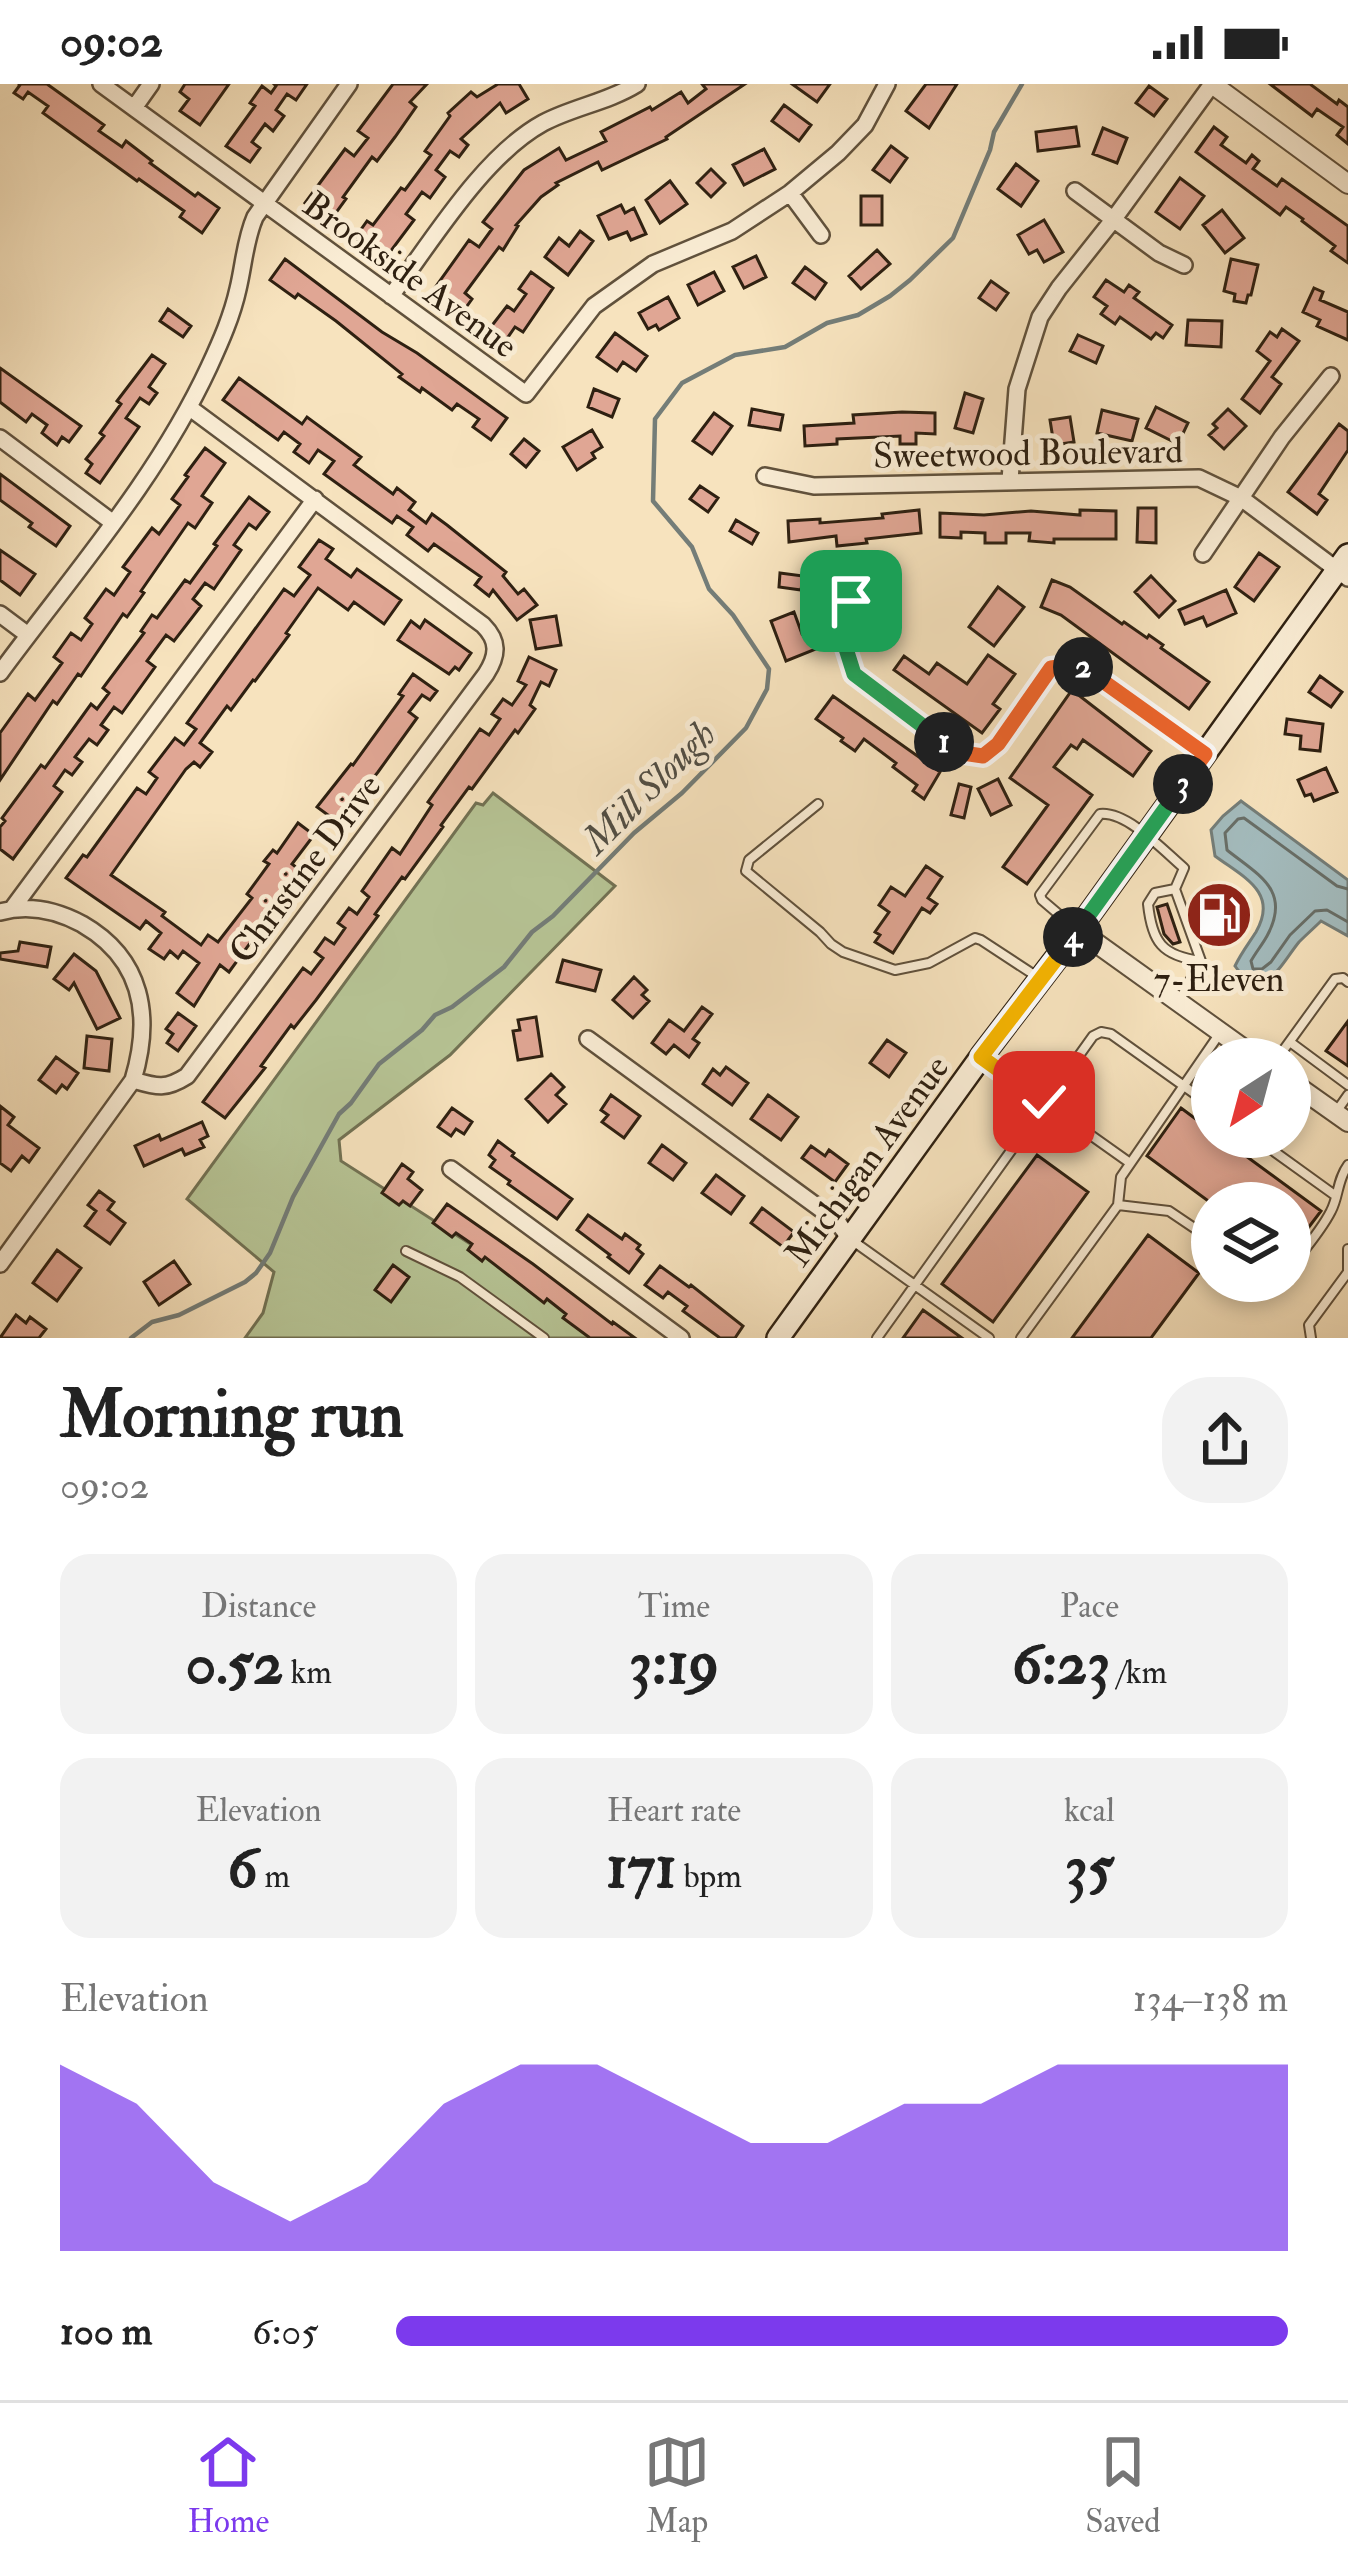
<!DOCTYPE html>
<html lang="en">
<head>
<meta charset="utf-8">
<style>
  :root { --surface:#fff; --page:#f2f2f2; --text:#222; --muted:#767676; --line:#e0e0e0; --accent:#7c3aed }
  body { margin:0; font-family:"IM FELL Double Pica",serif; background:var(--page); color:var(--text); height:100vh; display:flex; flex-direction:column; font-size:45px; white-space:nowrap }
  * { box-sizing:border-box; margin:0 }
  p { font-size:39px; color:var(--muted) }
  .icon { flex:none; width:66px; height:66px; fill:none; stroke:currentColor; stroke-width:2; stroke-linecap:round; stroke-linejoin:round }
  .map { position:relative; height:1254px; overflow:hidden }
  .side { display:flex; flex-direction:column; background:var(--surface); flex:1 }
  .side>* { flex:none }
  .needle { width:78px; rotate:216deg }
  .tools { position:absolute; left:1191px; top:954px; display:grid; gap:24px }
  .tools a { display:grid; place-items:center; width:120px; height:120px; border-radius:50%; background:var(--surface); box-shadow:0 6px 18px #0003; font-size:60px }
  .pin { position:absolute; display:grid; place-items:center; width:102px; height:102px; color:#fff; margin:-51px; border-radius:24px; box-shadow:0 6px 18px #0006 }
  .km { position:absolute; width:60px; height:60px; margin:-30px; border-radius:50%; background:#222; color:#fff; font-size:33px; line-height:60px; text-align:center }
  .round { display:grid; place-items:center; flex:none; width:126px; height:126px; border-radius:48px; background:var(--page) }
  .head { display:flex; align-items:center; justify-content:space-between; height:204px; padding:0 60px }
  h1 { font-size:66px; font-weight:700; line-height:90px }
  .metrics { display:grid; grid-template-columns:repeat(3,1fr); gap:18px; height:204px; padding:12px 60px }
  .metrics div { display:grid; align-content:center; border-radius:30px; background:var(--page); text-align:center }
  .metrics b { font-size:60px; font-weight:700 }
  .metrics small { font-size:33px; font-weight:400 }
  .metrics p { font-size:33px }
  .chart { height:336px; padding:24px 60px }
  .chart p { display:flex; justify-content:space-between }
  .chart svg { width:100%; height:216px; margin-top:12px; fill:var(--accent); opacity:.7 }
  ul { padding:0 60px; list-style:none; font-size:39px }
  li { display:grid; grid-template-columns:192px 144px 1fr; align-items:center; height:90px }
  li i { height:30px; border-radius:15px; background:var(--accent) }
  .status { display:flex; justify-content:space-between; align-items:center; height:84px; padding:0 60px; background:var(--surface); direction:ltr }
  .status svg { height:33px; fill:currentColor }
  .tabs { display:flex; justify-content:space-around; align-items:center; height:168px; border-top:3px solid var(--line); background:var(--surface); font-size:33px; color:var(--muted) }
  .tabs a { display:grid; justify-items:center; gap:6px }
  .tabs .on { color:var(--accent) }
  .map>svg:first-child { display:block }
</style>
</head>
<body>
<div class="status"><b>09:02</b><svg viewBox="0 0 49 12"><path d="M0 12V9h3v3zM5 12V6h3v6zM10 12V3h3v9zM15 12V0h3v12zM26 1h20v11H26zM47 4h2v5h-2z"/></svg></div>
<div class="map">
<svg width="1348" height="1254" viewBox="0 0 1348 1254">
  <rect width="100%" height="100%" fill="#f7e3be"/>
  <filter id="stains"><feTurbulence type="fractalNoise" baseFrequency=".00167" numOctaves="4"/><feColorMatrix values="0 0 0 0 .2 0 0 0 0 .09 0 0 0 0 .02 0 0 0 .5 -.17"/></filter>
  <radialGradient id="worn" r=".72"><stop offset=".6" stop-color="#630" stop-opacity="0"/><stop offset="1" stop-color="#630" stop-opacity=".3"/></radialGradient>
  <path fill="#b7c596" stroke="#727254" stroke-width="3" d="M493 709 615 802 450 971 339 1056 341 1077 528 1197 602 1254H245L263 1229 274 1188 187 1115 476 719 483 721Z"/>
  <path fill="#a3bbbd" stroke="#747d78" stroke-width="3" d="M1241 717 1348 796V852L1321 837C1314 844 1306 851 1299 858 1281 880 1263 922 1235 882 1241 869 1249 859 1256 848 1279 808 1243 793 1215 772L1211 746 1223 732Z"/>
  <g fill="none" stroke-linecap="round" stroke-linejoin="round">
    <path stroke="#686e67" stroke-width="3" d="M1348 805 1337 802 1244 734 1238 735 1225 749 1227 766C1258 791 1292 806 1267 852 1262 861 1256 868 1251 877L1253 885H1262L1271 878 1290 851 1315 827 1327 826 1348 838"/>
    <path stroke="#747d78" stroke-width="4.5" d="M131 1254 152 1238 179 1231 245 1198 256 1189 270 1169 293 1113 339 1030 351 1019 379 980 422 946 435 931 452 923 504 883 532 848 553 832 634 749 682 709 746 644 767 605 769 585 733 531 709 505 692 463 653 417 655 335 682 299 735 271 785 263 827 239 858 231 890 212 910 196 953 154 990 66 994 48 1022 0"/>
  </g>
  <path fill="#e0a694" stroke="#2e2011" stroke-width="3" d="M18 0H47L104 41 99 47 122 63 126 57 152 77 150 79 195 112 198 109 219 124 202 149 180 133 184 127 139 95 137 97 43 29 48 22 28 8 23 15 14 9 20 1Z
    M185 0H229L200 41 180 27 189 15 180 8Z
    M274 0H307L296 16 287 10 276 26 284 32 273 47 265 40 252 58 260 64 250 78 226 62 255 22 250 19 262 2 271 9 276 2Z
    M393 0H427L410 18 416 23 395 53 377 77 372 73 343 113 346 115 330 137 305 119 345 65 354 72 368 54 358 47Z
    M498 0H519L528 15 506 29 500 19 461 55 468 61 459 73 450 67 436 86 445 93 430 114 422 108 406 130 414 136 384 176 355 154 367 137 373 141 401 104 405 106 431 71 425 67 450 32 448 29 471 8 477 13Z
    M702 0H745L666 53 667 55 602 86 598 78 556 99 558 101 541 113 516 141 518 142 503 166 499 163 465 209 472 215 462 229 432 208 469 156 479 163 492 145 483 138 524 86 559 64 566 76 606 57 601 48 650 23 652 26 681 8 688 19 706 5Z
    M792 0H830L817 18Z
    M926 0H957L929 44 906 27Z
    M1270 0H1310L1337 20 1339 16 1348 23V60L1337 51 1343 43 1317 25 1312 32Z
    M1149 2 1167 15 1154 32 1136 19Z
    M784 21 811 41 799 57 772 37Z
    M1076 43 1079 62 1038 67 1036 48Z
    M1214 43 1227 53 1221 61 1246 79 1252 71 1259 77 1253 85 1277 102 1282 95 1348 142V179L1331 167 1335 162 1302 137 1303 135 1286 123 1280 131 1196 68Z
    M1103 44 1127 54 1117 79 1093 70Z
    M891 62 907 74 890 98 873 86Z
    M764 65 775 85 744 101 733 81Z
    M1016 80 1038 97 1021 122 998 105Z
    M711 85 725 99 711 113 697 99Z
    M1180 94 1204 112 1180 145 1156 128Z
    M670 97 687 120 660 139 646 116Z
    M861 112H882V141H861Z
    M621 121 625 129 634 124 646 150 631 156 627 148 609 155 598 132Z
    M1222 126 1244 154 1225 169 1203 141Z
    M1044 136 1063 168 1044 178 1037 166 1029 170 1018 151Z
    M580 147 593 157 568 191 545 173 559 154 569 162Z
    M877 166 890 180 861 205 849 192Z
    M756 172 766 193 744 204 733 183Z
    M285 175 382 248 417 269 507 334 491 356 473 343 479 335 457 320 452 326 422 304 420 308 399 293 402 290 336 237 298 210 295 214 270 196Z
    M1231 175 1258 181 1251 211H1248L1246 219 1234 217 1235 210 1224 207Z
    M805 183 826 199 815 215 793 199Z
    M531 188 553 204 523 248 515 243 506 256 490 244 507 222 514 227 526 210 519 205Z
    M714 188 724 207 698 221 688 201Z
    M1106 196 1124 208 1129 201 1139 208 1134 214 1172 241 1163 254 1156 249 1151 255 1120 233 1115 240 1101 230 1107 222 1094 213Z
    M991 197 1008 209 996 226 979 214Z
    M1314 204 1323 208 1320 216 1348 228V256L1317 242 1320 236 1303 228Z
    M668 213 679 234 659 246 656 241 648 245 639 229Z
    M168 225 191 242 183 253 160 237Z
    M1188 236 1222 237 1221 263 1186 261Z
    M1282 245 1299 257 1272 293 1281 300 1260 329 1242 315 1270 277 1257 267 1270 248 1277 253Z
    M615 249 647 272 636 287 623 278 617 287 597 273Z
    M1078 251 1103 262 1096 279 1070 267Z
    M152 271 165 280 149 303 157 309 149 320 140 314 126 334 139 343 100 399 86 389 92 380 86 375 104 352 100 349 121 320 117 317Z
    M0 284 81 342 69 358 62 353 57 361 42 349 47 341 32 330 26 338 0 318Z
    M239 294 302 340 307 333 361 373 354 381 393 410 397 404 415 418 409 426 426 439 432 430 447 441 506 488 503 492 518 510 524 505 537 521 517 536 493 506 489 512 475 501 481 493 434 460 428 467 407 451 413 443 397 432 392 439 324 390 334 377 318 366 309 379 294 368 300 360 284 348 278 356 223 316Z
    M594 305 619 315 612 333 588 323Z
    M965 309 983 315 973 349 955 344Z
    M1156 323 1188 339 1178 360 1146 344Z
    M752 325 783 331 780 346 749 341Z
    M1228 325 1246 342 1224 365 1209 351 1217 344 1213 340Z
    M1102 326 1138 335 1132 357 1097 349Z
    M902 328 935 329V350L916 349V360H900V352L837 355V360L805 362 804 342 854 339 853 331Z
    M714 329 732 342 712 370 693 357Z
    M1070 333 1074 358 1054 361 1050 336Z
    M1339 340 1348 347V366L1319 410 1327 416 1317 430 1288 408Z
    M592 346 602 363 592 369 595 374 577 386 563 363Z
    M524 355 539 367 526 383 511 370Z
    M205 364 225 379 202 412 212 419 195 444 188 439 141 507 144 509 127 533 123 530 81 592 78 590 57 620 53 617 0 696V649L28 610 35 616 62 579 54 573 71 549 81 556 92 540 85 534 106 505 114 511 130 488 123 483 152 444 159 450 180 421 172 415 188 393 185 391Z
    M0 390 70 442 56 462 29 443 32 439 0 416Z
    M700 402 718 414 708 428 690 415Z
    M249 413 269 428 256 445 249 440 234 461 241 466 214 505 205 499 193 515 201 522 174 557 166 551 147 577 155 583 122 629 114 623 101 641 108 646 97 661 89 655 75 673 82 678 72 691 65 686 54 702 62 708 13 775 0 765V743L5 737 2 734 41 681 45 684 91 620 97 625 109 609 103 604 144 549 141 547 152 531 157 534 185 496 190 499 217 462 214 460Z
    M1138 424H1156V459L1137 458Z
    M919 426 921 449 866 455 867 459 837 462 836 452 789 458 788 437 820 435V439L883 434 882 430Z
    M1080 426 1116 427V455H1054V459L1029 457 1030 449H1006V459H985V449L961 448V454L940 453V429L984 431 1031 427 1080 431Z
    M736 436 758 449 752 460 730 447Z
    M319 456 333 465 326 475 351 493 357 485 401 516 384 540 354 518 348 526 318 504 286 549 289 551 255 597 253 596 231 626 227 622 200 659 212 668 200 683 194 678 186 685 111 791 165 828 162 832 201 861 208 851 218 858 252 814 247 810 269 780 264 777 273 766 277 769 298 739 314 751 292 780 302 788 229 888 220 881 194 922 177 909 199 879 183 867 178 874 170 867 164 875 149 865 161 849 146 837 140 845 66 794 83 771 87 773 137 704 146 710 157 694 149 688 175 654 184 661 196 645 187 639 284 505 294 512 310 491 299 483Z
    M0 466 35 490 20 511 0 496Z
    M1259 469 1279 483 1254 517 1235 503Z
    M780 489 803 492 801 506 779 503Z
    M1151 492 1175 517 1159 533 1135 508Z
    M1052 496 1070 503 1122 540 1124 538 1147 554 1149 551 1163 561 1161 564 1209 598 1189 625 1061 531 1041 523Z
    M998 503 1024 523 994 562 969 543Z
    M1226 506 1236 529 1207 542 1203 533 1185 540 1179 526Z
    M794 528 802 550 809 547 816 565 786 577 771 537Z
    M556 532 561 561 536 565 530 536Z
    M425 536 471 569 459 586 455 583 449 590 398 556 411 537 420 544Z
    M988 571 1015 590 993 620 1000 625 982 649 894 586 904 572 929 590 937 579 967 600Z
    M529 573 556 586 549 602 541 598 530 621 535 625 518 649 515 646 472 705 469 703 441 741 443 743 405 795 402 793 375 830 378 832 316 916 294 944 291 941 261 982 265 984 225 1034 203 1018 303 884 311 890 323 874 315 868 325 854 334 860 345 844 338 839 349 824 357 830 369 813 362 807 392 764 400 770 432 721 428 718 480 645 489 651 500 635 492 630 503 615 512 621 526 601 518 597Z
    M413 590 437 607 430 616 422 611 409 628 417 634 378 688 355 717 352 715 336 737 317 723 351 680 353 681 403 612 399 610Z
    M1320 592 1342 608 1331 623 1309 608Z
    M1072 606 1151 667 1133 692 1083 656 1077 665 1071 661 1054 683 1092 711 1027 800 1003 783 1048 721 1010 694Z
    M833 612 940 688 924 715 913 707 917 701 893 683 896 679 864 655 855 667 841 657 843 654 816 635Z
    M1287 635 1323 640 1320 667 1300 665 1301 652 1285 650Z
    M1326 684 1337 708 1314 717 1311 710 1305 712 1298 696Z
    M998 695 1011 721 991 731 978 705Z
    M959 700 971 703 964 734 951 731Z
    M926 782 942 793 928 814 937 820 930 829 922 824 893 869 875 858 880 851 875 848 889 828 879 821 891 803 905 812Z
    M1229 812 1238 843 1209 850 1200 820Z
    M1167 820 1180 858 1173 860 1164 850 1157 823Z
    M20 858 51 863 47 883 0 875V869L18 867Z
    M74 870 96 887 120 934 97 945 74 899 69 906 54 895Z
    M563 876 601 886 595 907 557 898Z
    M634 893 647 906 642 911 649 917 633 934 613 916Z
    M702 923 712 930 693 955 699 959 689 973 674 961 666 970 652 959 669 936 684 947Z
    M178 929 196 942 178 967 167 959 173 950 166 945Z
    M536 933 542 972 518 976 513 947 520 946 518 936Z
    M1348 937V982L1326 967Z
    M87 952 112 955 109 987 84 984Z
    M887 956 906 969 889 993 870 979Z
    M56 973 78 989 67 1005 62 1001 56 1009 39 996Z
    M726 983 748 999 732 1021 703 1000 713 985 720 991Z
    M551 990 564 1003 556 1011 566 1020 548 1038 526 1015Z
    M611 1011 640 1032 624 1054 602 1038 608 1031 601 1026Z
    M768 1011 798 1033 781 1056 751 1035Z
    M0 1022 14 1033 8 1041 39 1064 29 1078 22 1072 11 1087 0 1079Z
    M452 1024 472 1038 464 1050 456 1045 451 1052 438 1043Z
    M1181 1024 1212 1047V1053H1220L1321 1127 1290 1168V1119H1211L1147 1072Z
    M202 1038 208 1052 200 1056 204 1063 185 1071 182 1065 144 1082 135 1062 159 1051 161 1056Z
    M498 1057 514 1069 512 1072 572 1115 557 1135 508 1100 510 1097 490 1083 495 1076 489 1071Z
    M662 1061 686 1079 673 1096 649 1079Z
    M811 1062 825 1072 829 1066 848 1080 835 1098 802 1074Z
    M1037 1071 1088 1108 993 1238 942 1200Z
    M402 1080 413 1088 408 1095 422 1106 410 1122 403 1117 399 1121 382 1109Z
    M716 1091 744 1112 731 1130 702 1109Z
    M99 1107 114 1118 108 1126 125 1139 110 1160 85 1142 96 1127 88 1121Z
    M447 1120 533 1180 612 1240 613 1238 635 1254H590L563 1234 566 1230 547 1215 544 1219 485 1173 482 1177 468 1166 472 1160 456 1149 452 1153 433 1139Z
    M762 1124 794 1148 783 1163 751 1139Z
    M588 1131 622 1155 625 1150 640 1161 637 1165 643 1170 629 1189 608 1173 610 1171 577 1146Z
    M1148 1151 1199 1189 1151 1254H1072Z
    M57 1166 81 1184 57 1217 33 1199Z
    M174 1177 190 1200 159 1221 144 1198Z
    M393 1181 409 1193 391 1218 375 1206Z
    M660 1182 689 1203 691 1201 743 1242 735 1254H720L683 1227 687 1222 668 1208 663 1214 645 1201Z
    M923 1226 962 1254H903Z
    M16 1231 26 1239 30 1233 46 1245 39 1254H0Z"/>
  <g fill="none" stroke-linecap="round" stroke-linejoin="round">
    <g stroke="#60513c" stroke-width="12">
      <path id="service" d="M818 720 749 776 746 787 820 848 831 860 843 868 895 886 929 879 975 854 981 856 1039 894
        M1175 805 1155 809 1148 820C1152 858 1162 872 1201 877
        M1076 845 1042 816 1040 811 1100 730C1127 727 1164 767 1184 784L1175 805 1201 877 1179 917
        M1290 958 1348 1001
        M1277 975 1335 895 1343 894 1348 898
        M985 976 1130 1079
        M1336 1028 1348 1011
        M1254 1053 1336 1112
        M1118 1121 1121 1093 1220 949
        M853 1157 989 1254
        M406 1167 460 1193 544 1254
        M1290 1184C1304 1166 1321 1147 1331 1127 1339 1112 1337 1096 1348 1081
        M1270 1197 1277 1202 1280 1197
        M877 1254 1093 952 1101 948 1111 950 1212 1022
        M1021 1254 1118 1121 1169 1127 1212 1156
        M1311 1254 1309 1241 1348 1188V1165"/>
    </g>
    <g stroke="#60513c" stroke-width="20">
      <path id="minor" d="M101 0 526 310 594 222 653 180 732 147 790 109 838 69 865 41 887 0
        M134 24 151 0
        M1075 107 1159 169 1184 181
        M790 109 821 151
        M391 212C432 157 483 72 543 39 573 23 608 18 637 0
        M0 354 112 438
        M765 392 814 402 1199 394 1241 414 1348 494
        M1010 396 1017 305 1040 233 1059 204 1113 136 1212 0
        M1203 470 1282 353 1331 292
        M851 517 843 552 854 590 957 668 983 672 998 660 1051 584 1080 581 1205 670
        M0 530 28 551
        M0 589C73 490 157 395 209 283 221 257 232 232 238 205 244 180 245 156 255 133L349 0
        M12 825 315 415
        M0 828C29 820 56 826 82 840 143 875 152 933 133 996L0 1180
        M588 955 837 1137 849 1154
        M133 996C157 1003 165 1006 187 992L486 590C498 571 499 557 483 541L190 324
        M451 1085 681 1254"/>
    </g>
    <g stroke="#60513c" stroke-width="22">
      <path id="tertiary" d="M1212 0 1348 100
        M1078 846 1258 975
        M1290 997 1348 1038"/>
    </g>
    <g stroke="#2e2011" stroke-width="26">
      <path id="secondary" d="M778 1254 981 973 1078 846 1348 471"/>
    </g>
    <use href="#service" stroke="#faedd5" stroke-width="8"/>
    <use href="#minor" stroke="#faedd5" stroke-width="15"/>
    <use href="#tertiary" stroke="#faedd5" stroke-width="18"/>
    <use href="#secondary" stroke="#faedd5" stroke-width="21"/>
  </g>
  <g fill="none" stroke-linecap="round" stroke-linejoin="round">
    <g stroke="#fff" stroke-width="24">
      <path id="split-1" d="M851 517 842 552 854 590 944 658"/>
    </g>
    <g stroke="#fff" stroke-width="24">
      <path id="split-2" d="M944 658 956 668 983 672 998 660 1051 584 1080 580 1083 583"/>
    </g>
    <g stroke="#fff" stroke-width="24">
      <path id="split-3" d="M1083 583 1205 670 1183 700"/>
    </g>
    <g stroke="#fff" stroke-width="24">
      <path id="split-4" d="M1073 853 1183 700"/>
    </g>
    <g stroke="#fff" stroke-width="24">
      <path id="split-5" d="M1010 994 981 973 1073 853"/>
    </g>
    <g stroke="#fff" stroke-width="24">
      <path id="split-6" d="M1010 994 1044 1018"/>
    </g>
    <use href="#split-1" stroke="#22a559" stroke-width="15"/>
    <use href="#split-2" stroke="#f0652b" stroke-width="15"/>
    <use href="#split-3" stroke="#f0652b" stroke-width="15"/>
    <use href="#split-4" stroke="#22a559" stroke-width="15"/>
    <use href="#split-5" stroke="#f5b400" stroke-width="15"/>
    <use href="#split-6" stroke="#f5b400" stroke-width="15"/>
  </g>
  <defs>
    <g id="fuel-disc" transform="scale(3.45)"><circle r="9.5" fill="#8f2418" stroke="#faedd5"/><path d="M-5.5-6h7V0h2V4h1.3V-2.5L3-4.5l.8-.8L6-3V5H2.5V1h-1V6h-7ZM-4.2-4.7v3.2H.2V-4.7Z" fill="#fff"/></g>
  </defs>
  <g fill-rule="evenodd">
    <use href="#fuel-disc" x="1219" y="831"/>
  </g>
  <g text-anchor="middle" stroke-width="10" stroke-linejoin="round" paint-order="stroke">
    <g font-size="36" fill="#2e2011" stroke="#faedd5">
      <text transform="translate(411 190) rotate(36)" y="13">Brookside Avenue</text>
      <text transform="translate(1028 368) rotate(-1)" y="13">Sweetwood Boulevard</text>
      <text transform="translate(304 784) rotate(-53)" y="13">Christine Drive</text>
      <text transform="translate(866 1076) rotate(-54)" y="13">Michigan Avenue</text>
    </g>
    <g font-size="36" fill="#2e2011" stroke="#faedd5">
      <text x="1219" y="907">7-Eleven</text>
    </g>
    <g font-size="39" font-style="italic" fill="#514e45" stroke="#faedd5">
      <text transform="translate(648 702) rotate(-45)" y="14">Mill Slough</text>
    </g>
  </g>
  <rect width="100%" height="100%" filter="url(#stains)"/>
  <rect width="100%" height="100%" fill="url(#worn)"/>
</svg>
<div class="tools">
<a><svg class="needle" viewBox="-14 -14 28 28"><path d="M0-13l5 13h-10z" fill="#e53935"/><path d="M0 13l5-13h-10z" fill="#767676"/></svg></a>
<a><svg class="icon" aria-label="layers" viewBox="0 0 24 24"><path d="M12 4l9 5-9 5-9-5zM3 14l9 5 9-5"/></svg></a>
</div>
<div class="pin" style="left:851px;top:517px;background:#1e9e55"><svg class="icon" aria-label="arrive" viewBox="0 0 24 24"><path d="M6 21V4h12l-3 4 3 4H6"/></svg></div>
<div class="pin" style="left:1044px;top:1018px;background:#d93025"><svg class="icon" aria-label="check" viewBox="0 0 24 24"><path d="M5 12l5 5 9-10"/></svg></div>
<b class="km" style="left:944px;top:658px">1</b>
<b class="km" style="left:1083px;top:583px">2</b>
<b class="km" style="left:1183px;top:700px">3</b>
<b class="km" style="left:1073px;top:853px">4</b>
</div>
<section class="side">
<div class="head"><div><h1>Morning run</h1><p>09:02</p></div><a class="round"><svg class="icon" aria-label="share" viewBox="0 0 24 24"><path d="M12 15V3M7 8l5-5 5 5M5 13v7h14v-7"/></svg></a></div>
<div class="metrics">
<div><p>Distance</p><b>0.52<small> km</small></b></div>
<div><p>Time</p><b>3:19</b></div>
<div><p>Pace</p><b>6:23<small> /km</small></b></div>
</div>
<div class="metrics">
<div><p>Elevation</p><b>6<small> m</small></b></div>
<div><p>Heart rate</p><b>171<small> bpm</small></b></div>
<div><p>kcal</p><b>35</b></div>
</div>
<div class="chart"><p><span>Elevation</span>134–138 m</p>
<svg viewBox="0 0 160 44" preserveAspectRatio="none"><path d="M0 44V6L10 14L20 30L30 38L40 30L50 14L60 6L70 6L80 14L90 22L100 22L110 14L120 14L130 6L140 6L150 6L160 6V44z"/></svg>
</div>
<ul>
<li><b>100 m</b>6:05<i style="width:100%"></i></li>
</ul>
</section>
<nav class="tabs">
<a class="on"><svg class="icon" aria-label="home" viewBox="0 0 24 24"><path d="M3 11l9-7 9 7M6 9v11h12V9"/></svg>Home</a>
<a><svg class="icon" aria-label="map" viewBox="0 0 24 24"><path d="M3 6l6-2 6 2 6-2v14l-6 2-6-2-6 2zM9 4v14M15 6v14"/></svg>Map</a>
<a><svg class="icon" aria-label="saved" viewBox="0 0 24 24"><path d="M7 4h10v16l-5-4-5 4z"/></svg>Saved</a>
</nav>
</body>
</html>
